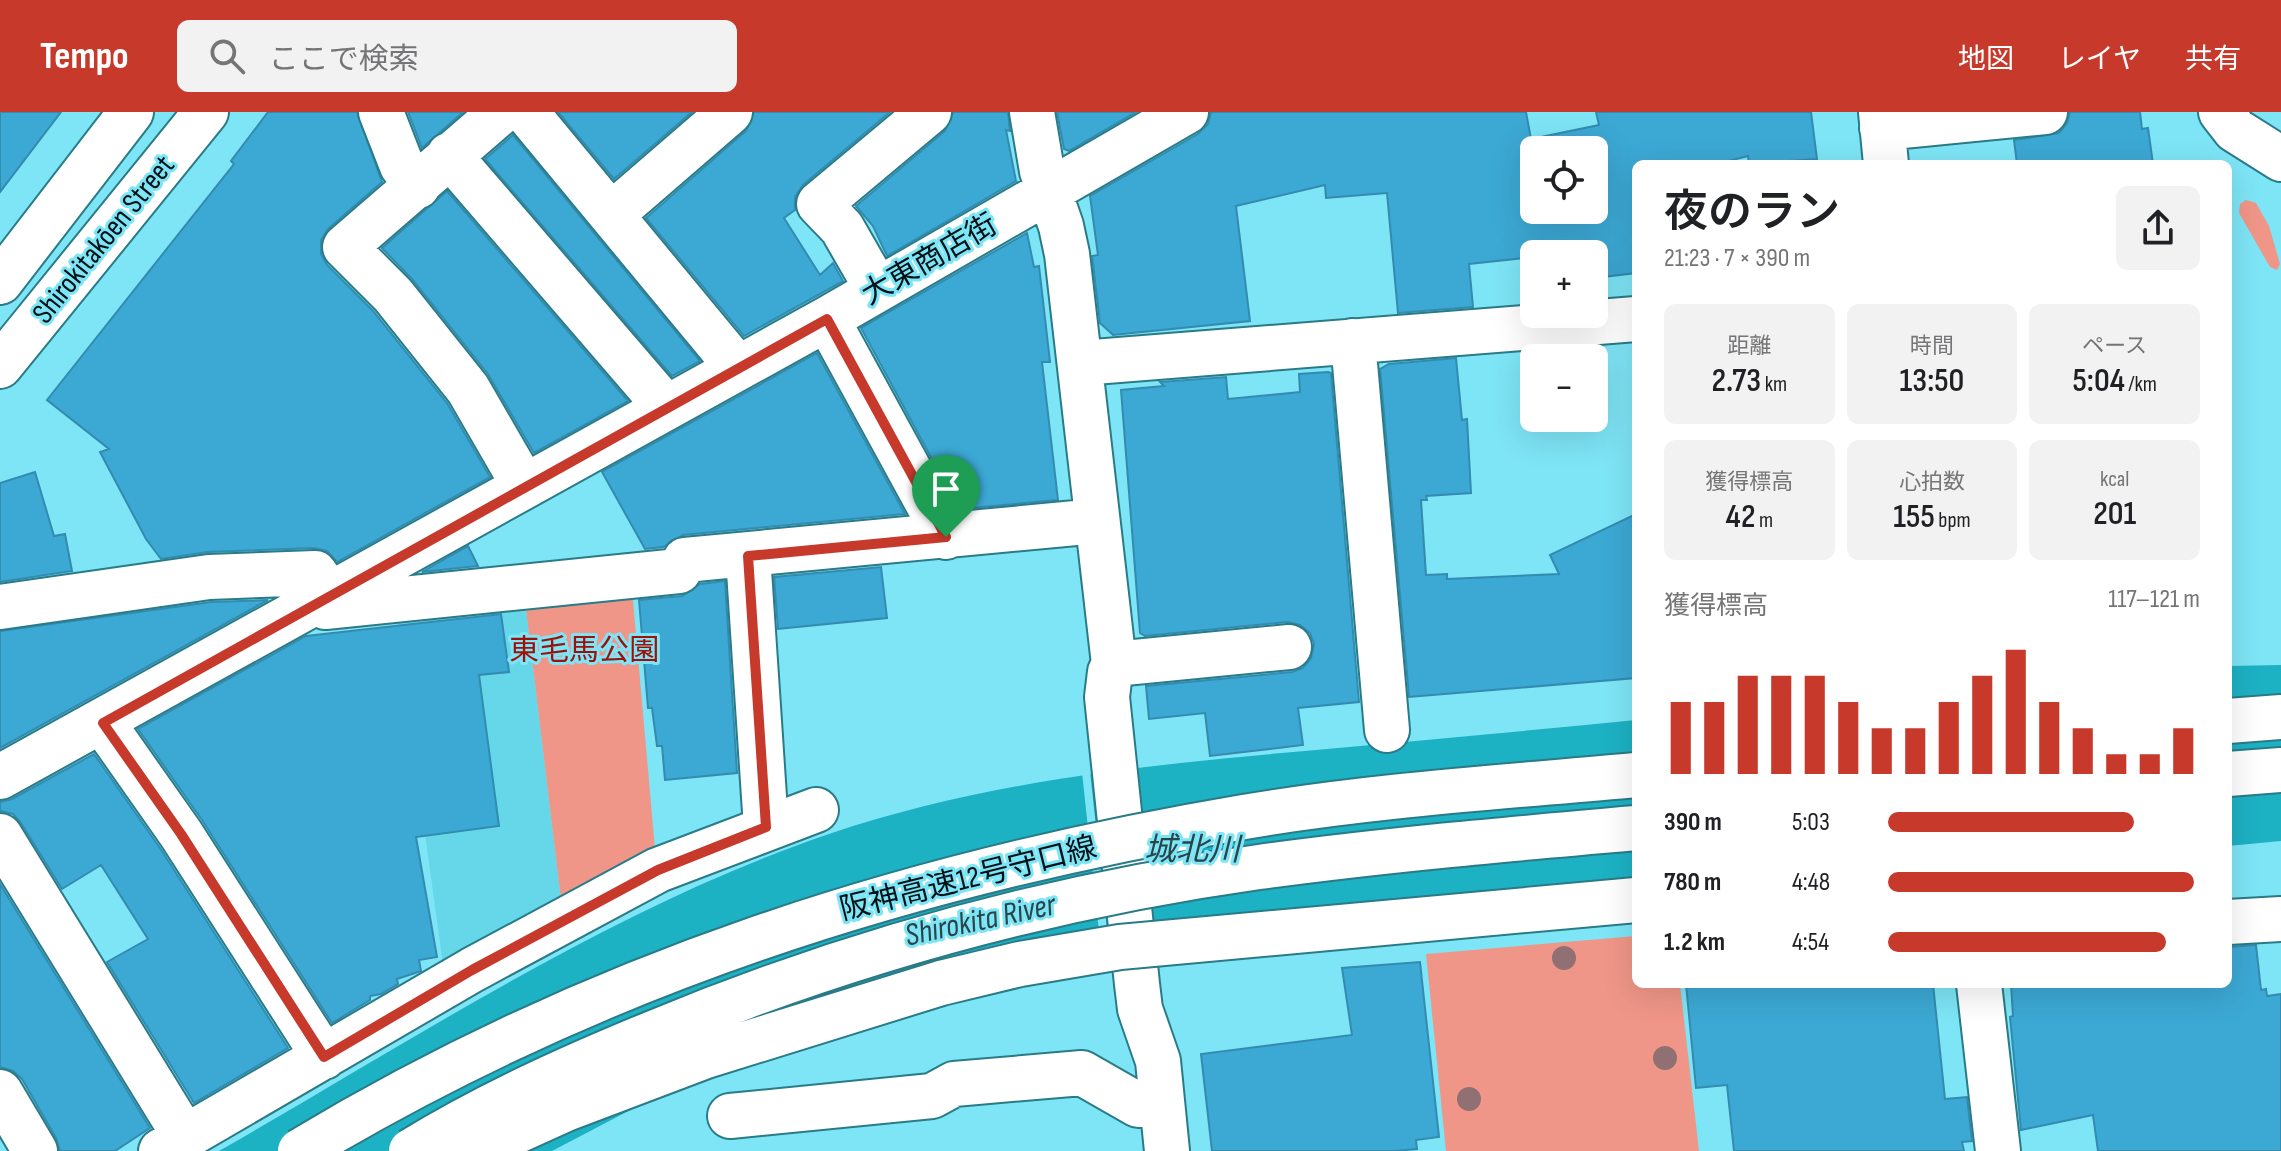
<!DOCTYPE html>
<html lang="ja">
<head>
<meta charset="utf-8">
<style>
  :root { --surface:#fff; --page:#f2f2f2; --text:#202124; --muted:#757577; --accent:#c6392b }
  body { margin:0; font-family:"Sofia Sans Condensed","Noto Sans JP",sans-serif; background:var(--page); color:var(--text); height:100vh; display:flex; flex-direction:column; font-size:30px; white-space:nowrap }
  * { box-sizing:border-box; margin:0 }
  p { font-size:26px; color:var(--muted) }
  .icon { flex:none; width:44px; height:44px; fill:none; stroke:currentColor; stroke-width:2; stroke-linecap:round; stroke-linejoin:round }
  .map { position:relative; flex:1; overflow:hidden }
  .panel { position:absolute; left:1632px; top:48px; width:600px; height:828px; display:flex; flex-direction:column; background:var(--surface); border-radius:12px; box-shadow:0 8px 32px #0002 }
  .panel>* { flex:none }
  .buttons { position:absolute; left:1520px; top:24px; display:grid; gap:16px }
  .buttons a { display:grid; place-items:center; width:88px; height:88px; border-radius:12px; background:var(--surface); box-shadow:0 8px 32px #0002; font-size:40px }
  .pin { position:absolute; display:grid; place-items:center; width:68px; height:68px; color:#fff; margin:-82px -34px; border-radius:50% 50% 50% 0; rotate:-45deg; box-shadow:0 0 8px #0007 }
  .pin .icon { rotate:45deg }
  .round { display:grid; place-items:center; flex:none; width:84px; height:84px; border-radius:12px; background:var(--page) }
  .summary { display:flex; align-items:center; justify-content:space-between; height:136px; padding:0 32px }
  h1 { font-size:44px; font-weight:600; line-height:60px }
  .figures { display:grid; grid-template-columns:repeat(3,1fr); gap:12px; height:136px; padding:8px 32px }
  .figures div { display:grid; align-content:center; border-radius:12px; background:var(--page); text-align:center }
  .figures b { font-size:34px; font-weight:600 }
  .figures small { font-size:22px; font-weight:400 }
  .figures p { font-size:22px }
  .chart { height:224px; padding:16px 32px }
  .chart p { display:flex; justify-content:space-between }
  .chart svg { width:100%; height:144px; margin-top:8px; stroke:var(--accent); stroke-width:6 }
  ul { padding:0 32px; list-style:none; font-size:26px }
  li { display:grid; grid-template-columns:128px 96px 1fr; align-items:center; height:60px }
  li i { height:20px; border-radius:10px; background:var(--accent) }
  header { display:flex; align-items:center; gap:48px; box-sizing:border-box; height:112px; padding:0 40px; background:var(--accent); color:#fff }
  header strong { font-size:38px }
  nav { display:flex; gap:44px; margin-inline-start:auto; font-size:28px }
  .search { width:560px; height:72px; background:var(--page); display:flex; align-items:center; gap:20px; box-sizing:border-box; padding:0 28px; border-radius:12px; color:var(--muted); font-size:30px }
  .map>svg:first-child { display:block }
</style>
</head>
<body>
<header>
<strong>Tempo</strong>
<div class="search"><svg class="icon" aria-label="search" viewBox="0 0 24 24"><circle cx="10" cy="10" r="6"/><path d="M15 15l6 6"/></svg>ここで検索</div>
<nav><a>地図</a><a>レイヤ</a><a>共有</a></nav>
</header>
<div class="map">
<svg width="2281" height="1039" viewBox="0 0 2281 1039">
  <rect width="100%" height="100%" fill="#7ee5f6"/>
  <path fill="#66d7e9" d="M525 489 562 796 444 860 395 503Z"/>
  <path fill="#ef9688" d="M2246 88 2256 91 2269 114 2280 152 2277 158 2270 155 2239 101 2240 92Z
    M632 477 656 748 562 796 525 489Z
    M1636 824V872H1680L1699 1039H1446L1426 842Z"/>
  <path fill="#1db1c4" d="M2281 553V729L2228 734V554Z
    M1636 608V784L856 880 552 1039H219C415 927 614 795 829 722 982 670 1144 653 1305 639 1415 629 1526 619 1636 608Z"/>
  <path fill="#7ee5f6" d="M1090 659 1109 836 1101 838 1082 660Z"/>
  <path fill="#3ca8d4" stroke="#338bb0" stroke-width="2" fill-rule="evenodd" d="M0 0H61L0 80Z
    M268 0H357L382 70 328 117 321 128V142L327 153 374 200 447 291 490 365 337 450 327 439 314 436 208 440 161 447 146 427 100 340 109 337 47 288 234 52 231 49Z
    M408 0H463L422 36Z
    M558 0H692L614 67Z
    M754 0H890L803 73 795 85V98L784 106 820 163 833 151 843 169 744 224 646 106 746 19Z
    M953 0H1008L1010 19 1006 18 1016 69 887 144 873 114 856 94 945 19Z
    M1057 0H1136L1069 39 1064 37Z
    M1211 0H1526L1531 27 1599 13 1596 0H1811L1817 47 1749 52 1748 44 1717 52H1636V161L1594 166V142H1524V146L1469 152 1473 195 1398 201 1387 81 1326 86 1325 73 1236 94 1250 209 1113 223 1100 211 1092 144 1098 143 1090 84 1198 22 1208 12ZM1534 38H1594V98H1534Z
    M2070 0H2140L2142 17 2148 16 2153 52H2017L2014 28 2059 21 2067 11Z
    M513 23 700 249 672 264 485 47Z
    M447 79 628 289 534 341 488 262 412 167 382 136Z
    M1027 121 1034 155 1039 154 1050 250H1042L1058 388 959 397 861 216Z
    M817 241 905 402 683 423 663 435 645 437 602 360Z
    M1456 246 1462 308 1467 307 1471 381 1426 384 1427 388H1421L1426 463 1447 462V467L1559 462 1550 443 1636 402V566L1409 585 1380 257 1389 252Z
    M1328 260 1331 261 1359 590 1298 596 1303 633 1210 644 1205 601 1149 607 1146 574 1292 560 1303 556 1311 546 1314 532 1310 521 1300 513 1287 510 1145 524 1140 521 1121 278 1164 274 1160 270 1226 265 1228 287 1300 280 1299 262Z
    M35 360 54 424 65 422 72 459 0 470V371Z
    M468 434 478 454 422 460Z
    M881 455 887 506 778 517 774 465Z
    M725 469 737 661 665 668 662 634H657L652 596H648L639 488 682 484 700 472Z
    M268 488 0 636V519L211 490Z
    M501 502 509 560 479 563 499 714 416 725 437 845 419 848 421 859 397 867 398 872 381 882 370 884V888L332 911 202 708 138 617 306 524Z
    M94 642 160 736 288 936 194 991 107 850 148 827 101 753 62 777 21 711 13 702 0 699V690L12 687Z
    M0 772 150 1016 115 1039H60L56 1026 22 967 13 959 0 955Z
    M2256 833 2261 878 2266 877 2267 884 2281 882V1039H2098L2093 1003 2021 1018 2010 905 2013 904 2011 872H2228V835Z
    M1420 850 1439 1025 1416 1028 1417 1037 1395 1039H1212L1201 942 1352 923 1342 856Z
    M1686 872H1933L1945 987 1967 985 1972 1029 1962 1030 1964 1039H1734L1727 973 1696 976Z"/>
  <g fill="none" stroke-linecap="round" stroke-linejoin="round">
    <g stroke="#297b87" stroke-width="48">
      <path id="minor" d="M381 0 402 54 418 74
        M501 0 345 135 393 183 468 277 524 374
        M526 0 737 255
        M1032 0 1042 59 1061 114 1067 142 1114 552 1110 560 1107 585 1137 872 1140 897 1158 949 1167 1039
        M1881 0 1886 52
        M2221 0 2235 18 2281 47
        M1882 16 2045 0
        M449 43 666 295
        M612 102 730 0
        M877 177 842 116 819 92 929 0
        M827 207 946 425
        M1353 229 1387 618
        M1081 251 1636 207
        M748 444 766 715
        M0 495 209 465 315 461 331 484
        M325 495 679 459 685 448 1097 409
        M1114 552 1289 535
        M103 611 181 722 324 945
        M0 665 827 207 1186 0
        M0 724 185 1025
        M1979 872 1998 1039
        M0 980 35 1039
        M730 1004 932 984 954 972 1082 961 1138 993 1162 991
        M161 1039 472 858 658 758 816 698"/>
    </g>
    <g stroke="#297b87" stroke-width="48">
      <path id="major" d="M0 170 131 0
        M0 254 206 0"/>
    </g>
    <g stroke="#297b87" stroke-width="48">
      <path id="highway" d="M2228 609 2281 605
        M2228 662 2281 658
        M2228 810 2281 807"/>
    </g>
    <use href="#minor" stroke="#fff" stroke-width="44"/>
    <use href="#major" stroke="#fff" stroke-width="44"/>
    <use href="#highway" stroke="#fff" stroke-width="44"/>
    <g stroke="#297b87" stroke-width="48" stroke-linecap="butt">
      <path id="highway-bridge" d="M300 1039C594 862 907 762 1244 705 1373 683 1505 675 1636 663
        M411 1039C488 992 570 955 653 921 846 841 1052 784 1259 755 1384 738 1510 727 1636 716
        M473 1039 566 997 706 944 941 871 1020 852 1120 835 1636 788"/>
    </g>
    <use href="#highway-bridge" stroke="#fff" stroke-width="44"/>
  </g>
  <g fill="#907073">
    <circle cx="1564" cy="846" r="12"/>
    <circle cx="1665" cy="946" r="12"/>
    <circle cx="1469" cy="987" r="12"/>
  </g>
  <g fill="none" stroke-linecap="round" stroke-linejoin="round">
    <g stroke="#fff" stroke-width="16">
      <path id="route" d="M827 207 946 425 748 444 766 715 658 758 472 858 324 945 181 722 103 611Z"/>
    </g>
    <use href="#route" stroke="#c6392b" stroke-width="10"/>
  </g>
  <g text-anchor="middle" stroke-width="6" stroke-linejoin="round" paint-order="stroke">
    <g font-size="30" fill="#001216" stroke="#7ee5f6">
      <text transform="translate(103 127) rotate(-51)" y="10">Shirokitakōen Street</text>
      <text transform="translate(929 147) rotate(-30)" y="10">大東商店街</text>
      <text transform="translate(968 766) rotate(-14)" y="10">阪神高速12号守口線</text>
    </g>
    <g font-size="30" fill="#9f1008" stroke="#7ee5f6">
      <text x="584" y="548">東毛馬公園</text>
    </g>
    <g font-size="32" font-style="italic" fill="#284549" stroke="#7ee5f6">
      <text x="1192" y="748">城北川</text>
      <text transform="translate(980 807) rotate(-12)" y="11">Shirokita River</text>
    </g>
  </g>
</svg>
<div class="buttons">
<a><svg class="icon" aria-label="locate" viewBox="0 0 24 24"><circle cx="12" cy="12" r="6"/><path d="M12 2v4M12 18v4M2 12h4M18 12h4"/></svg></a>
<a>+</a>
<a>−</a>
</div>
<div class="pin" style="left:946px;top:425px;background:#1e9e55"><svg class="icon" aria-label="arrive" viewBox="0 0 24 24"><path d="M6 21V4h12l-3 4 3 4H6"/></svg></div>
<section class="panel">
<div class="summary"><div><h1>夜のラン</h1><p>21:23 · 7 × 390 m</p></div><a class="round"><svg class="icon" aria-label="share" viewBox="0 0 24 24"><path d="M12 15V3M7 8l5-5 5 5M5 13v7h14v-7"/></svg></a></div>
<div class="figures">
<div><p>距離</p><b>2.73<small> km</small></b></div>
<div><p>時間</p><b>13:50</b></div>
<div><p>ペース</p><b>5:04<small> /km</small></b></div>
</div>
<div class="figures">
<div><p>獲得標高</p><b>42<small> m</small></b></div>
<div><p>心拍数</p><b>155<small> bpm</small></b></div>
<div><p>kcal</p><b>201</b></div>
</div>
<div class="chart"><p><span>獲得標高</span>117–121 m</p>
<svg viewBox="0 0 160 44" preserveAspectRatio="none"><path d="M5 44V22M15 44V22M25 44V14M35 44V14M45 44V14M55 44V22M65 44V30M75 44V30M85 44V22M95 44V14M105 44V6M115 44V22M125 44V30M135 44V38M145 44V38M155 44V30"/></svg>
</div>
<ul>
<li><b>390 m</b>5:03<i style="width:79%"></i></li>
<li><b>780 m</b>4:48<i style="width:98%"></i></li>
<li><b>1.2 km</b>4:54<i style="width:89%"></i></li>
</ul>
</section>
</div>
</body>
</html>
